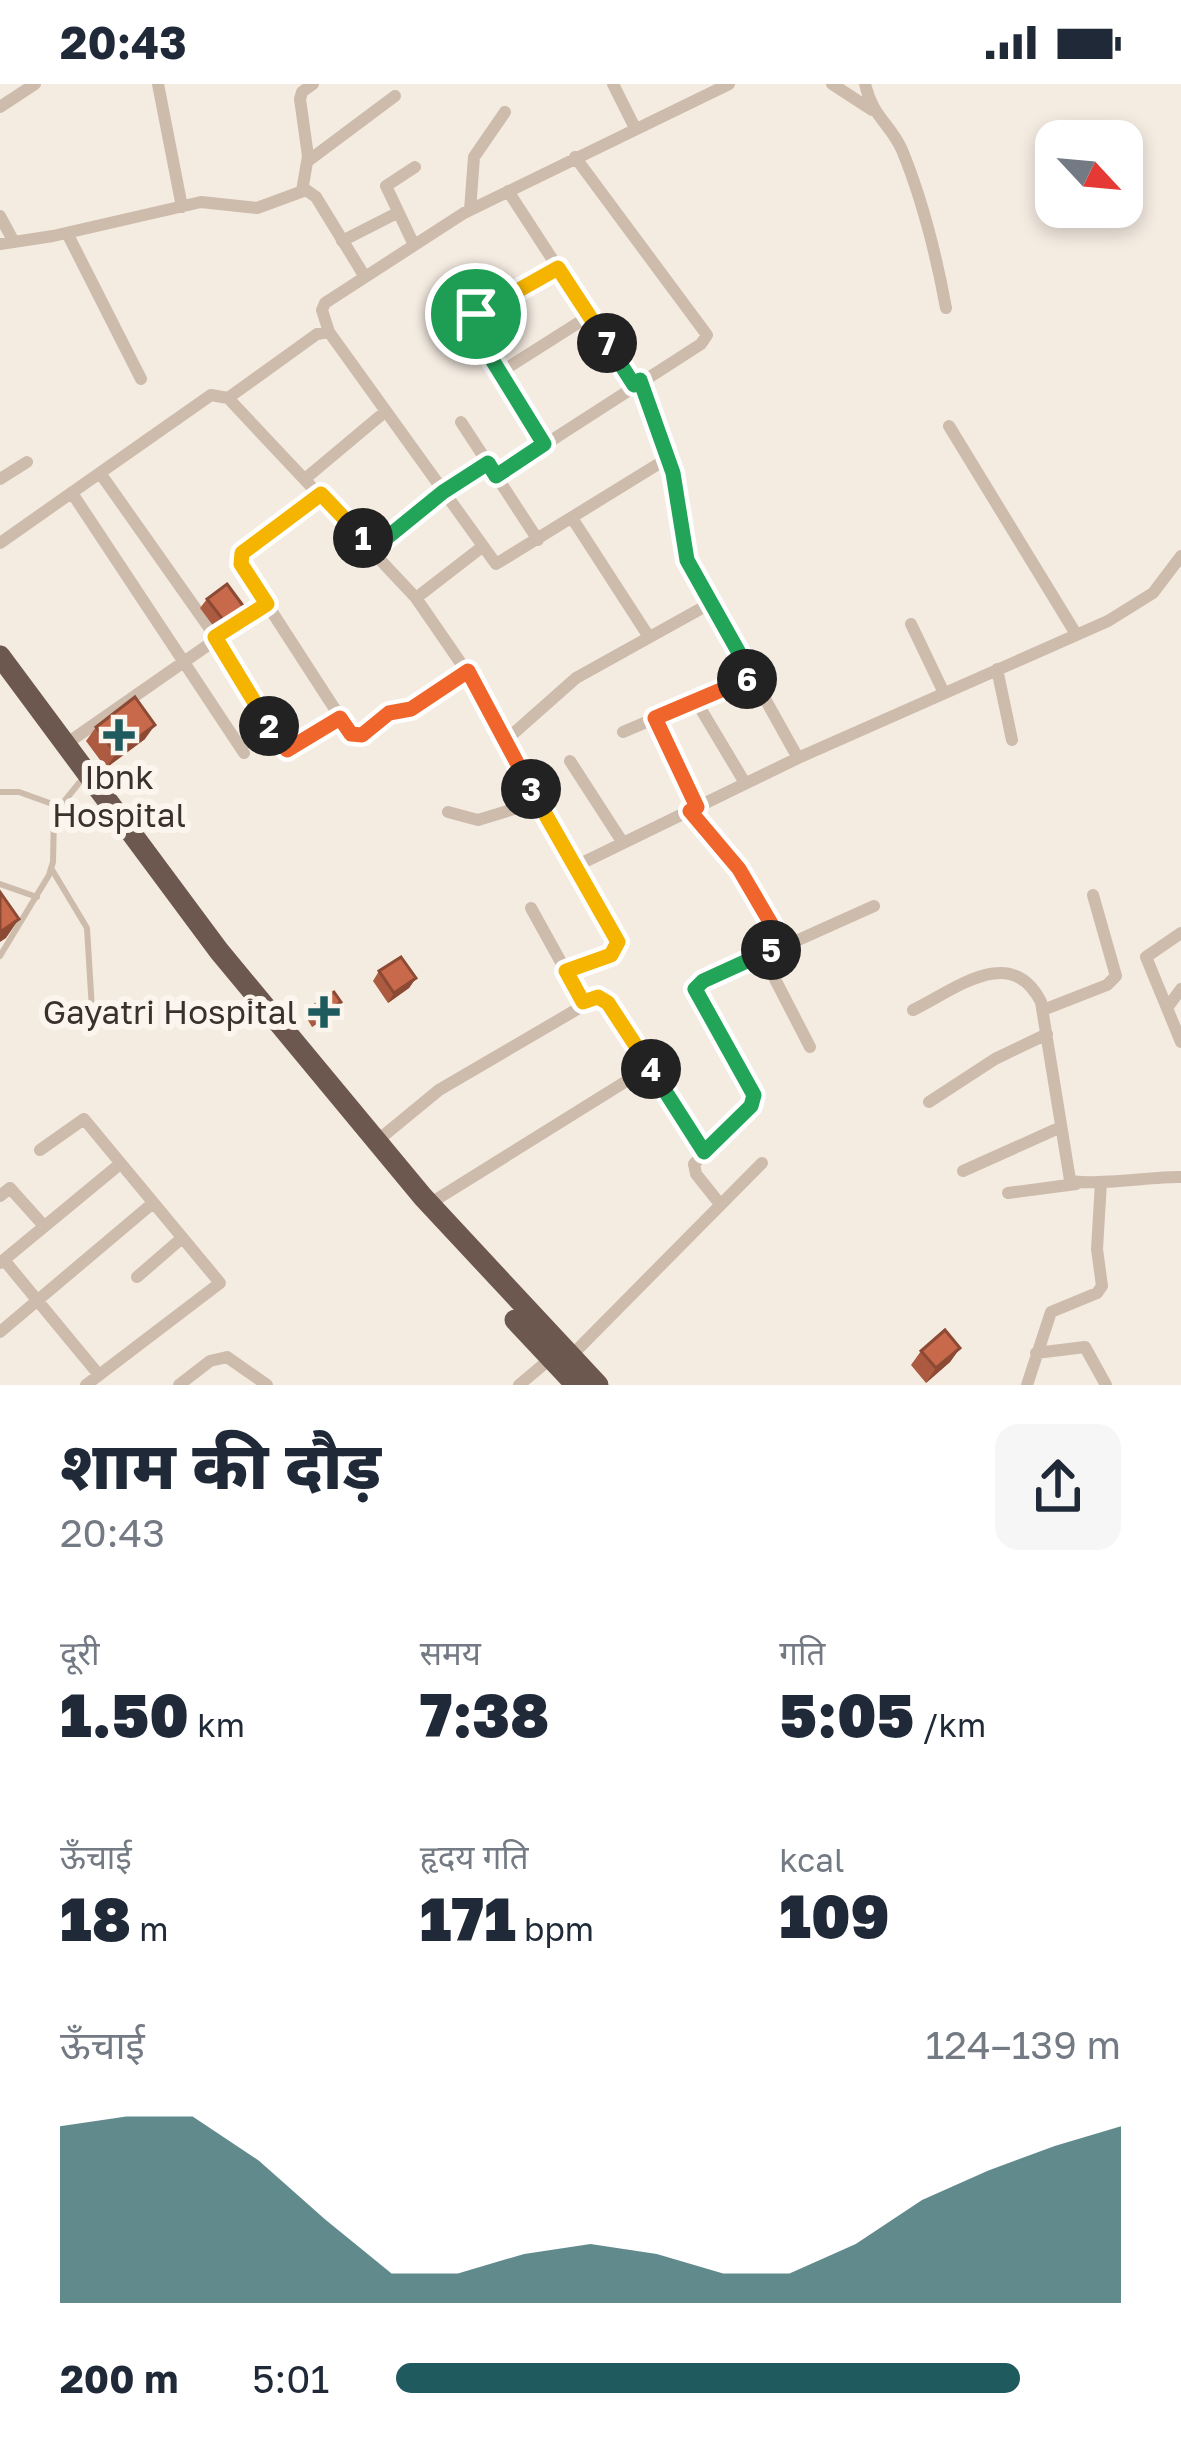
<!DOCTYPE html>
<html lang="hi">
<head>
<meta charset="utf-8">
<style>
  :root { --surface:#fff; --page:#f6f6f7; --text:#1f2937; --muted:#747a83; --accent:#1f5a5e }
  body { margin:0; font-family:"Golos Text","Noto Sans Devanagari",sans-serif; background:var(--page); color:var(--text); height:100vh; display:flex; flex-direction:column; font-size:45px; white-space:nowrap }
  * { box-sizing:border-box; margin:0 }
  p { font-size:39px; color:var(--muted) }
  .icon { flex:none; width:66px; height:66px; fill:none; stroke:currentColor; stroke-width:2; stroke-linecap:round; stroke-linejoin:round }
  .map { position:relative; height:1301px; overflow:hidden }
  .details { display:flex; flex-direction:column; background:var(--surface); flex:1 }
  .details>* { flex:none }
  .needle { width:78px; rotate:116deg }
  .controls { position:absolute; left:1035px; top:36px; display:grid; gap:24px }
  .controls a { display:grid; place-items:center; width:108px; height:108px; border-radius:24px; background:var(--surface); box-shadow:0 6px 18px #0003; font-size:60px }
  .pin { position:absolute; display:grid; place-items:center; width:102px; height:102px; color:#fff; margin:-51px; border:6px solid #fff; border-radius:50%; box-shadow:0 3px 12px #0007 }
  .km { position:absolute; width:60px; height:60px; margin:-30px; border-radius:50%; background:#222; color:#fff; font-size:33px; line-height:60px; text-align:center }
  .round { display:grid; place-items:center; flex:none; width:126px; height:126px; border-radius:24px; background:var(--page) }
  .headline { display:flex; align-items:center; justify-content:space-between; height:204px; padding:0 60px }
  h1 { font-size:66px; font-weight:800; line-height:90px }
  .figures { display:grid; grid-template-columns:repeat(3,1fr); gap:18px; height:204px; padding:12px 60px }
  .figures div { display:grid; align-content:center }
  .figures b { font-size:60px; font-weight:800 }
  .figures small { font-size:33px; font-weight:400 }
  .figures p { font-size:33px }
  .chart { height:336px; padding:24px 60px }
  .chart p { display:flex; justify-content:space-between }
  .chart svg { width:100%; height:216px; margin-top:12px; fill:var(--accent); opacity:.7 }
  ul { padding:0 60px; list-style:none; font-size:39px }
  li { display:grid; grid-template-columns:192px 144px 1fr; align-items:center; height:90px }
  li i { height:30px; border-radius:15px; background:var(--accent) }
  .status { display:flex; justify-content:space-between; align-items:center; height:84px; padding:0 60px; background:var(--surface); direction:ltr }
  .status svg { height:33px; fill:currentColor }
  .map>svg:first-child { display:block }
</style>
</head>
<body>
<div class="status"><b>20:43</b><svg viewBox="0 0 49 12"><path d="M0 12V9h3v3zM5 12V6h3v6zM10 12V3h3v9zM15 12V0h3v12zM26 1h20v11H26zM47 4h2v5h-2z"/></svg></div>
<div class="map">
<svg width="1181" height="1301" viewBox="0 0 1181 1301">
  <rect width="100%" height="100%" fill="#f4ebe1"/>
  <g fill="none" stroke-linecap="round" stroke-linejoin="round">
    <path stroke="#cdbbac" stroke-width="6" d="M0 708H19L58 722
      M51 784 87 844 93 942
      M0 800 37 813
      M0 872 49 791 53 778 54 730 79 699"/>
    <path stroke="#cdbbac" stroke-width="12" d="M158 0 182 123
      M613 0 635 44
      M832 0 872 26
      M865 0C873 34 890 39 902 66 923 117 936 170 946 224
      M0 23 35 0
      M308 77 395 12
      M302 107 308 72 300 15 302 8 313 0
      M508 107 634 301
      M470 126 474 73 505 28
      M0 132 14 158
      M67 149 141 295
      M342 157 397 129
      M0 160 53 152 201 118 257 124 306 106 316 113 365 193
      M414 161 386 102 415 83
      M329 248 322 226 325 219 464 129 729 0
      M499 289 589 232
      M640 296 672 389 687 475 798 674
      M228 314 317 250 329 248 496 480 668 374
      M461 338 538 456
      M949 342 1076 550
      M544 360 470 238 476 230 558 184
      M100 389 215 552 282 664 292 665 340 634
      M496 392 701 260 707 251 575 73
      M306 394 386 327
      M0 395 27 378
      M72 409 244 669
      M321 410 245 464 241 480 351 650 361 651 389 629 411 625 468 587
      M572 434 649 553
      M0 459 211 311 228 314 416 514 478 604 537 718 578 781 618 858V863L611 871 566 887
      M373 465 443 408 488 379
      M416 514 482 463
      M911 540 944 609
      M997 585 1012 656
      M696 617 745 699
      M655 634 697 723
      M623 648 752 593
      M506 656 576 594 711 519
      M66 660 267 520
      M570 677 623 759
      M690 727 739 785 783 860
      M448 728 478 736 537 718
      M578 781 798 674 1108 537 1153 509 1181 472
      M531 824 583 918
      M1181 849 1146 873 1181 958
      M762 870 810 963
      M1167 924 1181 905
      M913 926C956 905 1011 859 1041 918L1070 1096C1085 1103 1156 1092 1181 1093
      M1043 926 1107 901 1116 892 1093 811
      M929 1018 995 975 1047 950
      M377 1057 439 1006 598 913 608 919 704 1068
      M40 1066 84 1035 220 1199 86 1301
      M963 1087 1061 1043
      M1008 1109 1076 1100
      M0 1112 10 1104 44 1142
      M429 1120 649 983
      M720 1120 696 1090 694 1080 751 1021 754 1011 695 911 698 901 874 822
      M4 1176 99 1291
      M0 1179 120 1080
      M137 1193 182 1154
      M0 1248 153 1119
      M1036 1269 1085 1263 1106 1301
      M570 1273 762 1079
      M179 1301 210 1277 227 1273 267 1301
      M519 1301 550 1275
      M1027 1301 1051 1228 1097 1209 1102 1202 1097 1165 1101 1098"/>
    <path stroke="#6c584f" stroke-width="21" d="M0 572 219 867 423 1113 598 1301
      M515 1236 576 1301"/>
  </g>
  <path fill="#ac5a40" d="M207 515 237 532 217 547 200 524Z
    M96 643 145 655 106 684 86 657Z
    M379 887 416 894 409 904 388 919 373 897Z
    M341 918 334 927 312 943 306 933 312 923Z
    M960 1264 950 1278 926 1299 911 1281 921 1267Z"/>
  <path fill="#8c4a34" d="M244 523 237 532 217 547 224 537Z
    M155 641 145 655 106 684 116 670Z
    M19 835 6 854 0 858V848Z
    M416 894 409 904 388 919 394 909Z
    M341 918 334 927 312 943 319 933Z
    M960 1264 950 1278 926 1299 936 1284Z"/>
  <path fill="#c8694b" stroke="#8c4a34" stroke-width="3" d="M227 500 244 523 224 537 207 515Z
    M135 613 155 641 116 670 96 643Z
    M0 808 19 835 0 848Z
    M401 873 416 894 394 909 379 887Z
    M334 908 341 918 319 933 312 923Z
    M945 1246 960 1264 936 1284 921 1267Z"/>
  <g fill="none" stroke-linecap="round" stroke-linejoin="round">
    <g stroke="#fff" stroke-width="24">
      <path id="split-1" d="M363 454 373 465 443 408 488 379 496 392 544 360 472 243 476 230"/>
    </g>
    <g stroke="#fff" stroke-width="24">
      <path id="split-2" d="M269 642 215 553 267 520 241 480 242 469 321 410 363 454"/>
    </g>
    <g stroke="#fff" stroke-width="24">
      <path id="split-3" d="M269 642 287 666 340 634 351 650 362 651 389 629 411 625 468 587 531 705"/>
    </g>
    <g stroke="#fff" stroke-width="24">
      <path id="split-4" d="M531 705 618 858 611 871 566 887 583 918 598 913 608 919 651 985"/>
    </g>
    <g stroke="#fff" stroke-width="24">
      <path id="split-5" d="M651 985 704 1068 751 1022 754 1011 695 905 703 897 771 866"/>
    </g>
    <g stroke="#fff" stroke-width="24">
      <path id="split-6" d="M747 595 655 634 697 723 690 727 739 785 783 860 771 866"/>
    </g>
    <g stroke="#fff" stroke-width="24">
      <path id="split-7" d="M607 259 634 301 640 296 673 389 687 476 752 592 747 595"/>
    </g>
    <g stroke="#fff" stroke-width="24">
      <path id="split-8" d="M476 230 558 184 607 259"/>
    </g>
    <use href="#split-1" stroke="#22a559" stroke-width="15"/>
    <use href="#split-2" stroke="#f5b400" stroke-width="15"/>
    <use href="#split-3" stroke="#f0652b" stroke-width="15"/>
    <use href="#split-4" stroke="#f5b400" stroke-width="15"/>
    <use href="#split-5" stroke="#22a559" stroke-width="15"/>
    <use href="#split-6" stroke="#f0652b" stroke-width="15"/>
    <use href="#split-7" stroke="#22a559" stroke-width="15"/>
    <use href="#split-8" stroke="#f5b400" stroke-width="15"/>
  </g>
  <g fill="#1f5a5e" stroke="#fbf5ee" stroke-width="4.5">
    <path d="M113 633h12v12h12v12h-12v12h-12v-12h-12v-12h12z"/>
    <path d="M318 910h12v12h12v12h-12v12h-12v-12h-12v-12h12z"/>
  </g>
  <g text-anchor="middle" stroke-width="12" stroke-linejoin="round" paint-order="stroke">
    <g font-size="33" fill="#3b302b" stroke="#fbf5ee">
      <text x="119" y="705">Ibnk<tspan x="119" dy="38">Hospital</tspan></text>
      <text x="297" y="940" text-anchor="end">Gayatri Hospital</text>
    </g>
  </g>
</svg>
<div class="controls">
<a><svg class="needle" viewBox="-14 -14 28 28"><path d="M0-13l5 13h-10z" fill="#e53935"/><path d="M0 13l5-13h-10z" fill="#747a83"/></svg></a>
</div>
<div class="pin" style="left:476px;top:230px;background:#1e9e55"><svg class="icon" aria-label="arrive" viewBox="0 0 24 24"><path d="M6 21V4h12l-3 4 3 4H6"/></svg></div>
<b class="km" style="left:363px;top:454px">1</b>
<b class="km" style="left:269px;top:642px">2</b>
<b class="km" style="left:531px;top:705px">3</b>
<b class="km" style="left:651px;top:985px">4</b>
<b class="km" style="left:771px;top:866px">5</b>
<b class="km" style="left:747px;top:595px">6</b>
<b class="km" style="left:607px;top:259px">7</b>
</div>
<section class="details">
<div class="headline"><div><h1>शाम की दौड़</h1><p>20:43</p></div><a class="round"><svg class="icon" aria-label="share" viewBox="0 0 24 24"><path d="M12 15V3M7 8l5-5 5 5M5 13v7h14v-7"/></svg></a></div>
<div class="figures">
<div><p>दूरी</p><b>1.50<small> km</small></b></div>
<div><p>समय</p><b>7:38</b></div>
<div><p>गति</p><b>5:05<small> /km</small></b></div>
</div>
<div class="figures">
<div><p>ऊँचाई</p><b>18<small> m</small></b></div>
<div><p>हृदय गति</p><b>171<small> bpm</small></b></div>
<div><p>kcal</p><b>109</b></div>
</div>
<div class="chart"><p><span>ऊँचाई</span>124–139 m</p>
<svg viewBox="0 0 160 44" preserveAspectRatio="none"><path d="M0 44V8L10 6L20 6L30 15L40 27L50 38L60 38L70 34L80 32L90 34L100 38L110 38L120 32L130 23L140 17L150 12L160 8V44z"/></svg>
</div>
<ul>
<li><b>200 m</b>5:01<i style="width:86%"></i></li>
</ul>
</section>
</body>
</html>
